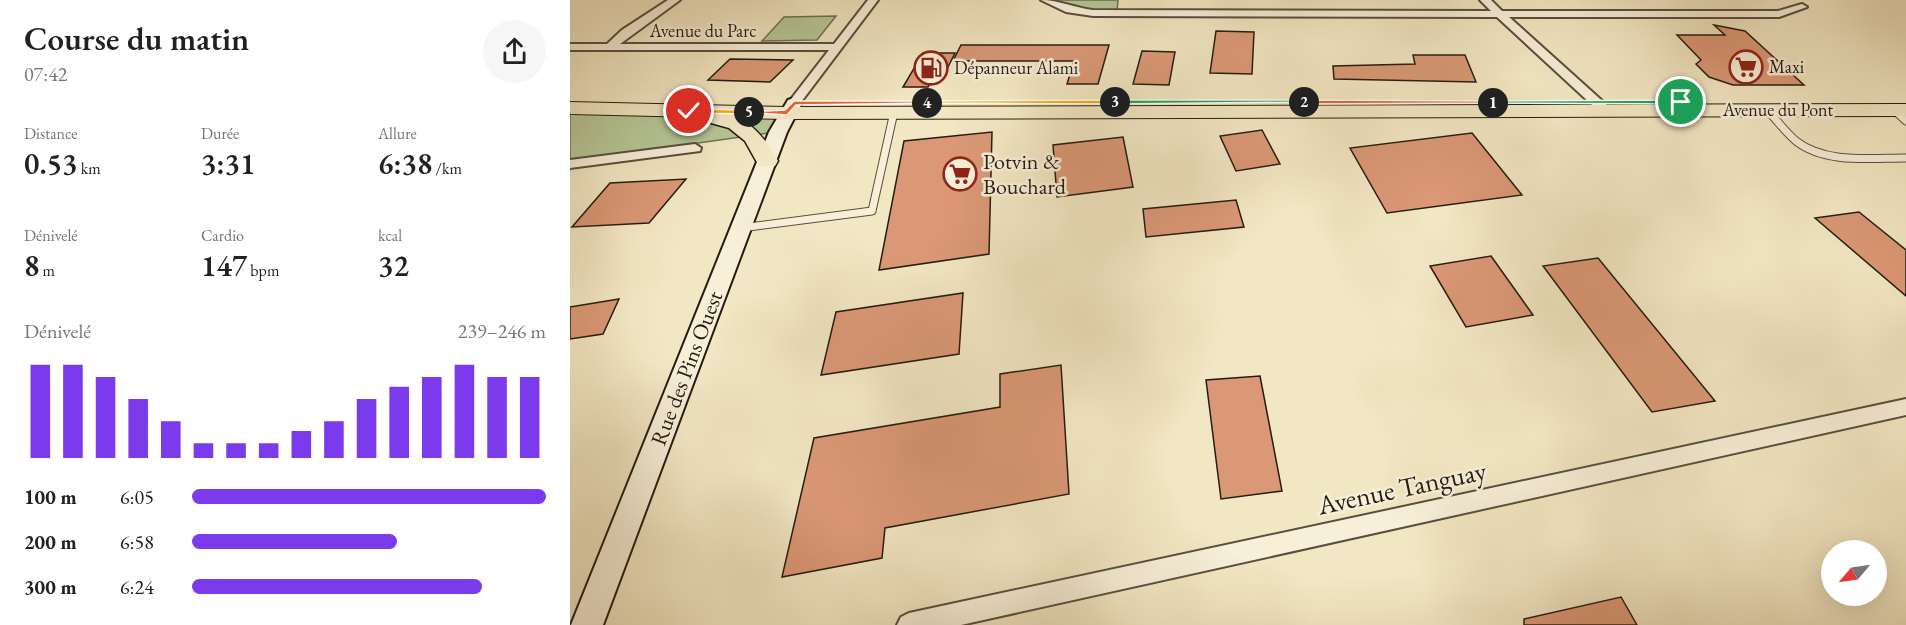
<!DOCTYPE html>
<html lang="fr">
<head>
<meta charset="utf-8">
<style>
  :root { --surface:#fff; --page:#f6f6f6; --text:#202124; --muted:#757577; --accent:#7c3aed }
  body { margin:0; font-family:"EB Garamond",serif; background:var(--page); color:var(--text); height:100vh; display:flex; flex-direction:column; font-size:22px; white-space:nowrap }
  * { box-sizing:border-box; margin:0 }
  p { font-size:20px; color:var(--muted) }
  .icon { flex:none; width:33px; height:33px; fill:none; stroke:currentColor; stroke-width:2; stroke-linecap:round; stroke-linejoin:round }
  .map { position:relative; flex:1; overflow:hidden }
  .sheet { display:flex; flex-direction:column; background:var(--surface); width:570px }
  .sheet>* { flex:none }
  .needle { width:39px; rotate:241deg }
  .buttons { position:absolute; left:1251px; top:540px; display:grid; gap:12px }
  .buttons a { display:grid; place-items:center; width:66px; height:66px; border-radius:50%; background:var(--surface); box-shadow:0 6px 24px #0002; font-size:30px }
  .pin { position:absolute; display:grid; place-items:center; width:51px; height:51px; color:#fff; margin:-26px; border:3px solid #fff; border-radius:50%; box-shadow:0 2px 6px #0007 }
  .km { position:absolute; width:30px; height:30px; margin:-15px; border-radius:50%; background:#222; color:#fff; font-size:16px; line-height:30px; text-align:center }
  .round { display:grid; place-items:center; flex:none; width:63px; height:63px; border-radius:32px; background:var(--page) }
  .head { display:flex; align-items:center; justify-content:space-between; height:102px; padding:0 24px }
  h1 { font-size:33px; font-weight:600; line-height:45px }
  .metrics { display:grid; grid-template-columns:repeat(3,1fr); gap:9px; height:102px; padding:6px 24px }
  .metrics div { display:grid; align-content:center }
  .metrics b { font-size:30px; font-weight:600 }
  .metrics small { font-size:16px; font-weight:400 }
  .metrics p { font-size:16px }
  .chart { height:168px; padding:12px 24px }
  .chart p { display:flex; justify-content:space-between }
  .chart svg { width:100%; height:108px; margin-top:6px; stroke:var(--accent); stroke-width:6 }
  ul { padding:0 24px; list-style:none; font-size:20px }
  li { display:grid; grid-template-columns:96px 72px 1fr; align-items:center; height:45px }
  li i { height:15px; border-radius:8px; background:var(--accent) }
  main { display:flex; flex:1; min-height:0 }
  .map>svg:first-child { display:block }
</style>
</head>
<body>
<main>
<section class="sheet">
<div class="head"><div><h1>Course du matin</h1><p>07:42</p></div><a class="round"><svg class="icon" aria-label="share" viewBox="0 0 24 24"><path d="M12 15V3M7 8l5-5 5 5M5 13v7h14v-7"/></svg></a></div>
<div class="metrics">
<div><p>Distance</p><b>0.53<small> km</small></b></div>
<div><p>Durée</p><b>3:31</b></div>
<div><p>Allure</p><b>6:38<small> /km</small></b></div>
</div>
<div class="metrics">
<div><p>Dénivelé</p><b>8<small> m</small></b></div>
<div><p>Cardio</p><b>147<small> bpm</small></b></div>
<div><p>kcal</p><b>32</b></div>
</div>
<div class="chart"><p><span>Dénivelé</span>239–246 m</p>
<svg viewBox="0 0 160 44" preserveAspectRatio="none"><path d="M5 44V6M15 44V6M25 44V11M35 44V20M45 44V29M55 44V38M65 44V38M75 44V38M85 44V33M95 44V29M105 44V20M115 44V15M125 44V11M135 44V6M145 44V11M155 44V11"/></svg>
</div>
<ul>
<li><b>100 m</b>6:05<i style="width:100%"></i></li>
<li><b>200 m</b>6:58<i style="width:58%"></i></li>
<li><b>300 m</b>6:24<i style="width:82%"></i></li>
</ul>
</section>
<div class="map">
<svg width="1336" height="625" viewBox="0 0 1336 625">
  <rect width="100%" height="100%" fill="#f2e7c3"/>
  <filter id="stains"><feTurbulence type="fractalNoise" baseFrequency=".00333" numOctaves="4"/><feColorMatrix values="0 0 0 0 .2 0 0 0 0 .09 0 0 0 0 .02 0 0 0 .5 -.17"/></filter>
  <radialGradient id="worn" r=".72"><stop offset=".6" stop-color="#630" stop-opacity="0"/><stop offset="1" stop-color="#630" stop-opacity=".3"/></radialGradient>
  <path fill="#b6c797" stroke="#6e7254" stroke-width="1.5" d="M476 0H548L547 12C524 13 497 12 476 0Z
    M266 16 247 40 192 41 214 17Z
    M0 112 206 118 199 133 0 161Z"/>
  <path fill="#db9876" stroke="#251c10" stroke-width="1.5" d="M1144 25 1175 31 1234 85H1163L1139 77 1126 64 1131 60 1107 35H1155Z
    M646 31 684 32 682 74 640 73Z
    M391 45H539L528 84H497L504 61H383Z
    M572 51 605 52 599 85 563 84Z
    M353 53H385L376 71 366 75 358 87H333Z
    M843 55H895L906 82 764 79 763 66 845 64Z
    M160 59 223 60 200 82 138 80Z
    M692 130 710 164 666 171 650 136Z
    M422 132 419 254 309 270 334 141Z
    M902 133 952 195 817 213 780 148Z
    M553 137 563 187 487 197 483 145Z
    M116 179 79 223 2 227 40 183Z
    M666 200 674 227 576 237 573 209Z
    M1289 212 1336 250V296L1245 218Z
    M921 256 963 315 896 327 860 266Z
    M1028 258 1145 401 1082 412 973 266Z
    M393 293 389 354 251 375 266 312Z
    M49 299 33 334 0 339V307Z
    M491 365 499 494 315 528 312 558 212 577 244 438 430 407V374Z
    M690 376 712 491 651 499 636 380Z
    M1051 597 1067 625H954V619Z"/>
  <g fill="none" stroke-linecap="round" stroke-linejoin="round">
    <g stroke="#584f3d" stroke-width="9">
      <path id="service" d="M1197 110C1207 120 1215 132 1226 141 1255 164 1301 158 1336 158
        M1324 110 1336 121
        M171 228 302 211 324 112"/>
    </g>
    <g stroke="#584f3d" stroke-width="4">
      <path id="minor" d="M98 0H110L50 44H264L298 0H308L228 106 224 107 218 103 259 50H0V44H37L52 30Z
        M471 0C489 0 505 8 523 10L921 11 910 0H921L932 11H1208L1232 4 1237 7 1209 17H939L1039 107V113H1031L927 17 523 16 496 12Z
        M125 144 131 148 130 151 0 168V160Z
        M1336 399V415L391 625H327L331 617 339 613Z"/>
    </g>
    <g stroke="#251c10" stroke-width="4">
      <path id="secondary" d="M224 98 232 103 217 132 33 625H1L199 132 218 100Z"/>
    </g>
    <g stroke="#251c10" stroke-width="2">
      <path id="primary" d="M0 102 217 107 1336 104V116L217 119 0 114Z"/>
    </g>
    <g stroke="#251c10" stroke-width="3">
      <path id="trunk" d="M119 105C165 113 184 118 208 161L205 166H189L175 141 159 128 112 115 109 111 112 107Z"/>
    </g>
    <use href="#service" stroke="#f7efd8" stroke-width="7"/>
    <use href="#minor" fill="#f7efd8" fill-rule="evenodd"/>
    <use href="#secondary" fill="#f7efd8" fill-rule="evenodd"/>
    <use href="#primary" fill="#f2e7c3" fill-rule="evenodd"/>
    <use href="#trunk" fill="#f2e7c3" fill-rule="evenodd"/>
  </g>
  <path fill="#22a559" stroke="#fff" stroke-width="1.5" d="M1111 100 1114 104 919 103 923 101Z"/>
  <path fill="#f0652b" stroke="#fff" stroke-width="1.5" d="M734 100 923 101 926 103 732 104Z"/>
  <path fill="#22a559" stroke="#fff" stroke-width="1.5" d="M545 100H734L738 102 543 104Z"/>
  <path fill="#f5b400" stroke="#fff" stroke-width="1.5" d="M545 100 548 104 353 103 357 101Z"/>
  <path fill="#f0652b" stroke="#fff" stroke-width="1.5" d="M224 101H357L360 103 226 105 217 115 175 112 215 110Z"/>
  <path fill="#f5b400" stroke="#fff" stroke-width="1.5" d="M119 109 179 110 182 112 179 114 116 113Z"/>
  <defs>
    <g id="supermarket-ring" transform="scale(1.725)"><circle r="9.5" fill="#f7efd8" stroke="#8f2418" stroke-width="1.5"/><path d="M-6-5.5h2.5l.6 2H6L4.5 2H-2.5L-4.4-4H-6ZM-1.5 3.2a1.3 1.3 0 1 0 .1 0ZM3 3.2a1.3 1.3 0 1 0 .1 0Z" fill="#8f2418"/></g>
    <g id="fuel-ring" transform="scale(1.725)"><circle r="9.5" fill="#f7efd8" stroke="#8f2418" stroke-width="1.5"/><path d="M-5.5-6h7V0h2V4h1.3V-2.5L3-4.5l.8-.8L6-3V5H2.5V1h-1V6h-7ZM-4.2-4.7v3.2H.2V-4.7Z" fill="#8f2418"/></g>
  </defs>
  <g fill-rule="evenodd">
    <use href="#supermarket-ring" x="1176" y="67"/>
    <use href="#fuel-ring" x="361" y="68"/>
    <use href="#supermarket-ring" x="390" y="174"/>
  </g>
  <g text-anchor="middle" stroke-width="5" stroke-linejoin="round" paint-order="stroke">
    <g font-size="18" fill="#251c10" stroke="#f7efd8">
      <text x="133" y="37">Avenue du Parc</text>
      <text x="1208" y="116">Avenue du Pont</text>
    </g>
    <g font-size="18" fill="#251c10" stroke="#f7efd8" text-anchor="start">
      <text x="1199" y="73">Maxi</text>
      <text x="384" y="74">Dépanneur Alami</text>
    </g>
    <g font-size="22" fill="#251c10" stroke="#f7efd8" text-anchor="start">
      <text x="413" y="169">Potvin &amp;<tspan x="413" dy="25">Bouchard</tspan></text>
    </g>
    <g font-size="22" fill="#251c10" stroke="#f7efd8">
      <text transform="translate(116 368) rotate(-69)" y="8">Rue des Pins Ouest</text>
    </g>
    <g font-size="27" fill="#251c10" stroke="#f7efd8">
      <text transform="translate(832 488) rotate(-12)" y="9">Avenue Tanguay</text>
    </g>
  </g>
  <rect width="100%" height="100%" filter="url(#stains)"/>
  <rect width="100%" height="100%" fill="url(#worn)"/>
</svg>
<div class="buttons">
<a><svg class="needle" viewBox="-14 -14 28 28"><path d="M0-13l5 13h-10z" fill="#e53935"/><path d="M0 13l5-13h-10z" fill="#757577"/></svg></a>
</div>
<div class="pin" style="left:1111px;top:102px;background:#1e9e55"><svg class="icon" aria-label="arrive" viewBox="0 0 24 24"><path d="M6 21V4h12l-3 4 3 4H6"/></svg></div>
<div class="pin" style="left:119px;top:111px;background:#d93025"><svg class="icon" aria-label="check" viewBox="0 0 24 24"><path d="M5 12l5 5 9-10"/></svg></div>
<b class="km" style="left:923px;top:103px">1</b>
<b class="km" style="left:734px;top:102px">2</b>
<b class="km" style="left:545px;top:102px">3</b>
<b class="km" style="left:357px;top:103px">4</b>
<b class="km" style="left:179px;top:112px">5</b>
</div>
</main>
</body>
</html>
